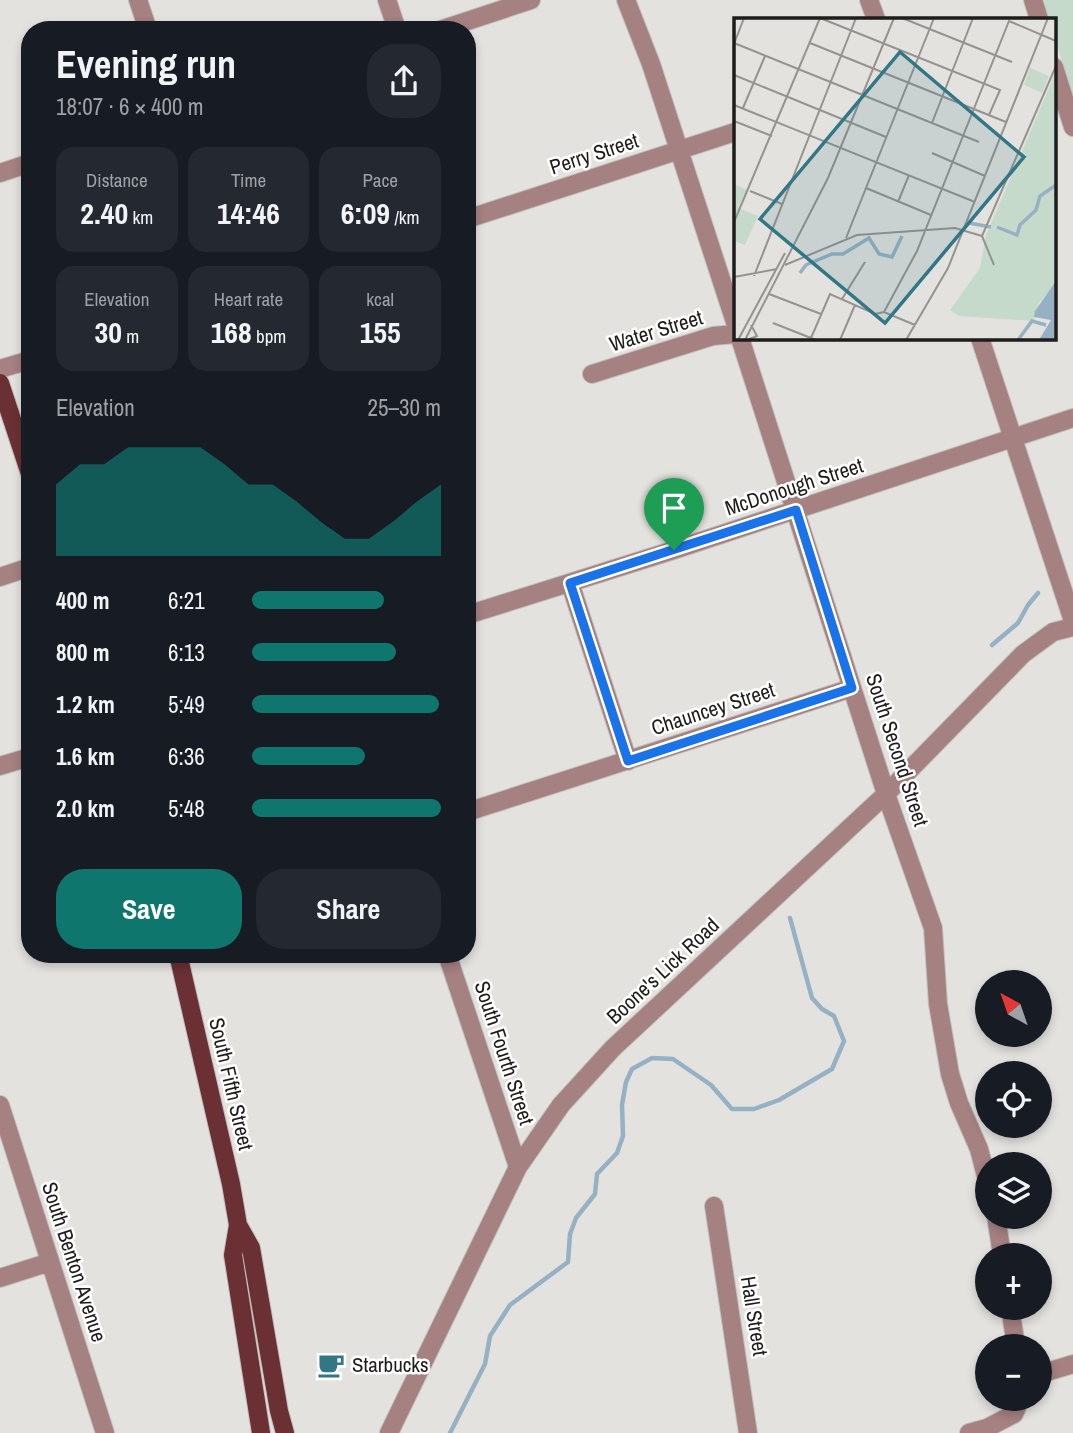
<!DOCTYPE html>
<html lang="en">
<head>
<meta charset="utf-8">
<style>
  :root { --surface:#171b24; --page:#242831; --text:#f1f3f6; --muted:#9ea1a6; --accent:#0f766e }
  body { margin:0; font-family:"Archivo Narrow",sans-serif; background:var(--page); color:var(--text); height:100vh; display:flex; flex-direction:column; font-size:26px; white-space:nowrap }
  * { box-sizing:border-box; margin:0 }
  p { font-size:23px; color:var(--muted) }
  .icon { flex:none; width:38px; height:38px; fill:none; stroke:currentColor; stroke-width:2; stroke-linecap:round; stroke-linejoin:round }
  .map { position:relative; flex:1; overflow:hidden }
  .drawer { position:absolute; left:21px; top:21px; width:455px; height:942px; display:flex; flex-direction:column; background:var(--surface); border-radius:28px; box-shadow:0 4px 10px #0003 }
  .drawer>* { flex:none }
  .needle { width:46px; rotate:320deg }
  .controls { position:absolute; left:975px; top:970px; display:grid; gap:14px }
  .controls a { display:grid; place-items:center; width:77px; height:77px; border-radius:50%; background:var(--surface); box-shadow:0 4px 10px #0003; font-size:35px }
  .pin { position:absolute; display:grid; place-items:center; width:60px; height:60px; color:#fff; margin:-72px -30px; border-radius:50% 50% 50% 0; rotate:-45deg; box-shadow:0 0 7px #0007 }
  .pin .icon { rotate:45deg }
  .round { display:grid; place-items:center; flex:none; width:74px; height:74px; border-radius:28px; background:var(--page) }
  .overview { display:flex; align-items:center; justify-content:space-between; height:119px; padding:0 35px }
  h1 { font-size:38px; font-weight:800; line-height:52px }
  .stats { display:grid; grid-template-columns:repeat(3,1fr); gap:10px; height:119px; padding:7px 35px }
  .stats div { display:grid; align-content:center; border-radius:18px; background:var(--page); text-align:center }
  .stats b { font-size:30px; font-weight:800 }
  .stats small { font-size:19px; font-weight:400 }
  .stats p { font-size:19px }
  .chart { height:196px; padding:14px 35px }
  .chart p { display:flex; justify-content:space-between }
  .chart svg { width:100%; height:126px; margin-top:7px; fill:var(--accent); opacity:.7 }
  .action { display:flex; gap:14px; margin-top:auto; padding:14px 35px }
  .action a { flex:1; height:80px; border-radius:28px; background:var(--accent); color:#fff; font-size:28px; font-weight:800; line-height:80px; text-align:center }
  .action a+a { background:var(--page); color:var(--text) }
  ul { padding:0 35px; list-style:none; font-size:23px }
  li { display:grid; grid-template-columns:112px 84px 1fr; align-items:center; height:52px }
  li i { height:18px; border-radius:9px; background:var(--accent) }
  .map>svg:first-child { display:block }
</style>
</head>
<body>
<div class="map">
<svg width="1073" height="1433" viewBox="0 0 1073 1433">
  <rect width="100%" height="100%" fill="#e4e2df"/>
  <path fill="#c5daca" d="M1043 0H1073V97L1054 35V19H1049Z"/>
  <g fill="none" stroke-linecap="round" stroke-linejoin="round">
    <path stroke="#95b1c3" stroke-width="4.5" d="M992 645 1018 623 1028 605 1038 593
      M450 1433 485 1364 490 1336 510 1305 568 1262 570 1234 576 1218 595 1194 597 1174 617 1153 623 1136 622 1105 626 1082 632 1069 652 1058 673 1059 711 1085 732 1109H754L779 1100 832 1069 844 1041 834 1016 822 1009 812 998 790 918"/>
    <g stroke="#c0bfbc" stroke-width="20">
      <path id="minor" d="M138 0 148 30
        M387 0 397 30
        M626 0 651 64 735 322
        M869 0 876 19
        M1033 0 1039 19
        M440 30 531 0
        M1054 67 1073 127
        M0 173 30 163
        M467 219 735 132
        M740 338 886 794 933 928 938 1004 950 1074 959 1103 979 1149 987 1180
        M980 338 1073 621
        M0 369 30 360
        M592 374 713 336 735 334
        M0 577 30 567
        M570 583 628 761
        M467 615 674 550 1073 418
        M0 766 30 757
        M467 812 852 688
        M447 954 518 1167
        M0 1105 105 1433
        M714 1206 748 1433
        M996 1216 1002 1255
        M0 1278 50 1262
        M1010 1307 1016 1346
        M1040 1374 1073 1364
        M389 1433 518 1167 561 1105 613 1048 886 794 1023 654 1053 632 1073 627
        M969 1433 987 1428 1014 1414 1021 1398"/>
    </g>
    <g stroke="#c0bfbc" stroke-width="20">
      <path id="major" d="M0 383 30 474
        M178 954 231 1184 238 1225 233 1255 261 1433
        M238 1225 251 1248 279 1411 285 1433"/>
    </g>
    <use href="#minor" stroke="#a58181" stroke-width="18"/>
    <use href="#major" stroke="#6b3033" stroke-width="18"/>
  </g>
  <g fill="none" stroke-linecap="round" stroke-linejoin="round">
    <g stroke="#fff" stroke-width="14">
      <path id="route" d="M796 510 852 688 628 761 570 583Z"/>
    </g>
    <use href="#route" stroke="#1a73e8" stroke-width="9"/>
  </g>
  <defs>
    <g id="cafe-bare" transform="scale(2.1)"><path d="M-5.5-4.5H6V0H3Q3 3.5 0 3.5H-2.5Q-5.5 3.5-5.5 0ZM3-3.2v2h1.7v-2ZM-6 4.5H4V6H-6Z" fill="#327785" stroke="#fff" stroke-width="2.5" paint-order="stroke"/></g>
  </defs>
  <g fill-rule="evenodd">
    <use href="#cafe-bare" x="331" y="1365"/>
  </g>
  <g text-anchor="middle" stroke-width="5" stroke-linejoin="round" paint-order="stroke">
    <g font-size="21" fill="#1e1d1c" stroke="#fff">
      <text transform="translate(594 154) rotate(-18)" y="7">Perry Street</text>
      <text transform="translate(656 331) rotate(-17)" y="7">Water Street</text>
      <text transform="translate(794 487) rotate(-18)" y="7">McDonough Street</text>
      <text transform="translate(713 709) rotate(-18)" y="7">Chauncey Street</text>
      <text transform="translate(897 750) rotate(72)" y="7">South Second Street</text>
      <text transform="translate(663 971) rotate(-43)" y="7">Boone's Lick Road</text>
      <text transform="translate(504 1053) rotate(72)" y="7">South Fourth Street</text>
      <text transform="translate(231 1084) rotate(77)" y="7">South Fifth Street</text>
      <text transform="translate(74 1262) rotate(72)" y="7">South Benton Avenue</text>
      <text transform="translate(754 1316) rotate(81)" y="7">Hall Street</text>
    </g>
    <g font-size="21" fill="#1e1d1c" stroke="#fff" text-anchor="start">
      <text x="352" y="1372">Starbucks</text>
    </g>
  </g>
  <g transform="translate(734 18)">
    <rect width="322" height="322" fill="#e4e2df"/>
    <path d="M296 50 315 58 308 75 290 67ZM322 54 320 268 304 286 300 303 225 298 216 292 246 250 252 217ZM0 166 13 172 4 190 24 198 11 227 0 223Z" fill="#c5daca"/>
    <path d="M322 263V322H305L317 302 300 299 301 293Z" fill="#95b1c3"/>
    <path fill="none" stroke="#95b1c3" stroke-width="3.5" d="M235 205 257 209M263 209 283 217 286 207 302 192 306 178 322 167M66 255 72 247 98 236H109L135 220 145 236 158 239 168 218M284 322 298 303 312 307"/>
    <path fill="none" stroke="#959391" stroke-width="2" d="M86 0 266 72 255 97M168 0 278 44M0 25 245 124M76 25 272 104M0 26 10 0M0 57 152 119M0 87 241 184M9 90 31 38M0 103 38 118M198 105 239 0M198 135 251 158M132 170 197 197M16 173 48 186M164 184 175 157M0 204 86 0M248 218 322 48M248 218 260 247M112 220 200 0M51 247 123 217 221 210 248 218M20 258 122 0M0 259 43 251M35 276 87 296M108 281 131 244M150 294 183 233 275 3 322 23M39 305 82 322M77 320 96 276 141 296 150 294 181 307M4 322 51 235M11 322 94 160 160 0M13 322 23 318 17 307M106 322 121 287M172 322 214 250 314 0"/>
    <path fill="#327785" fill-opacity="0.15" stroke="#327785" stroke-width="3.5" d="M166 34 290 139 151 305 26 201Z"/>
    <rect width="322" height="322" fill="none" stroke="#1e1d1c" stroke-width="3.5"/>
  </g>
</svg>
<div class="controls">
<a><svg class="needle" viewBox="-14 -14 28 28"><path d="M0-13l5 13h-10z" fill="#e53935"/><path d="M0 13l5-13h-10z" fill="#9ea1a6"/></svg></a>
<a><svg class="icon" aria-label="locate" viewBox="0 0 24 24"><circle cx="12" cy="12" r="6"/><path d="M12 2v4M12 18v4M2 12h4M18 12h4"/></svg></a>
<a><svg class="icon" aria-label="layers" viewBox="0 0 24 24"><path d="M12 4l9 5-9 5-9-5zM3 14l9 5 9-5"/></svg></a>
<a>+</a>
<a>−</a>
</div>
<div class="pin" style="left:674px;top:550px;background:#1e9e55"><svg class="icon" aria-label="arrive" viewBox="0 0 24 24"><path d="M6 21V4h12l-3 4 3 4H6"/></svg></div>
<section class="drawer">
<div class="overview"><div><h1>Evening run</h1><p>18:07 · 6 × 400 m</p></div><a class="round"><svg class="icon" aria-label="share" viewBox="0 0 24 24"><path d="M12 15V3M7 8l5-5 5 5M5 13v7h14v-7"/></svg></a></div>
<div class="stats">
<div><p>Distance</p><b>2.40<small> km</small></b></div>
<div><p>Time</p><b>14:46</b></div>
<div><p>Pace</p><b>6:09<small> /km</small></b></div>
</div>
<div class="stats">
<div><p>Elevation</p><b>30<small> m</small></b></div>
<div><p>Heart rate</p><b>168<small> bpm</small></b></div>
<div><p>kcal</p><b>155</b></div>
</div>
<div class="chart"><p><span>Elevation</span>25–30 m</p>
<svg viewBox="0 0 160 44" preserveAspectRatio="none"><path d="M0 44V19L10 12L20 12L30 6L40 6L50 6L60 6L70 12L80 19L90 19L100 25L110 32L120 38L130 38L140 32L150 25L160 19V44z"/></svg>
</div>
<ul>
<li><b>400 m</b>6:21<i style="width:70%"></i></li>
<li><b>800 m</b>6:13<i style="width:76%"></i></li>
<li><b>1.2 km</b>5:49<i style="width:99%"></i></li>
<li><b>1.6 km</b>6:36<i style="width:60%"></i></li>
<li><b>2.0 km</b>5:48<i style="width:100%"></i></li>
</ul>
<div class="action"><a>Save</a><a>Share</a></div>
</section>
</div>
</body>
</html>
